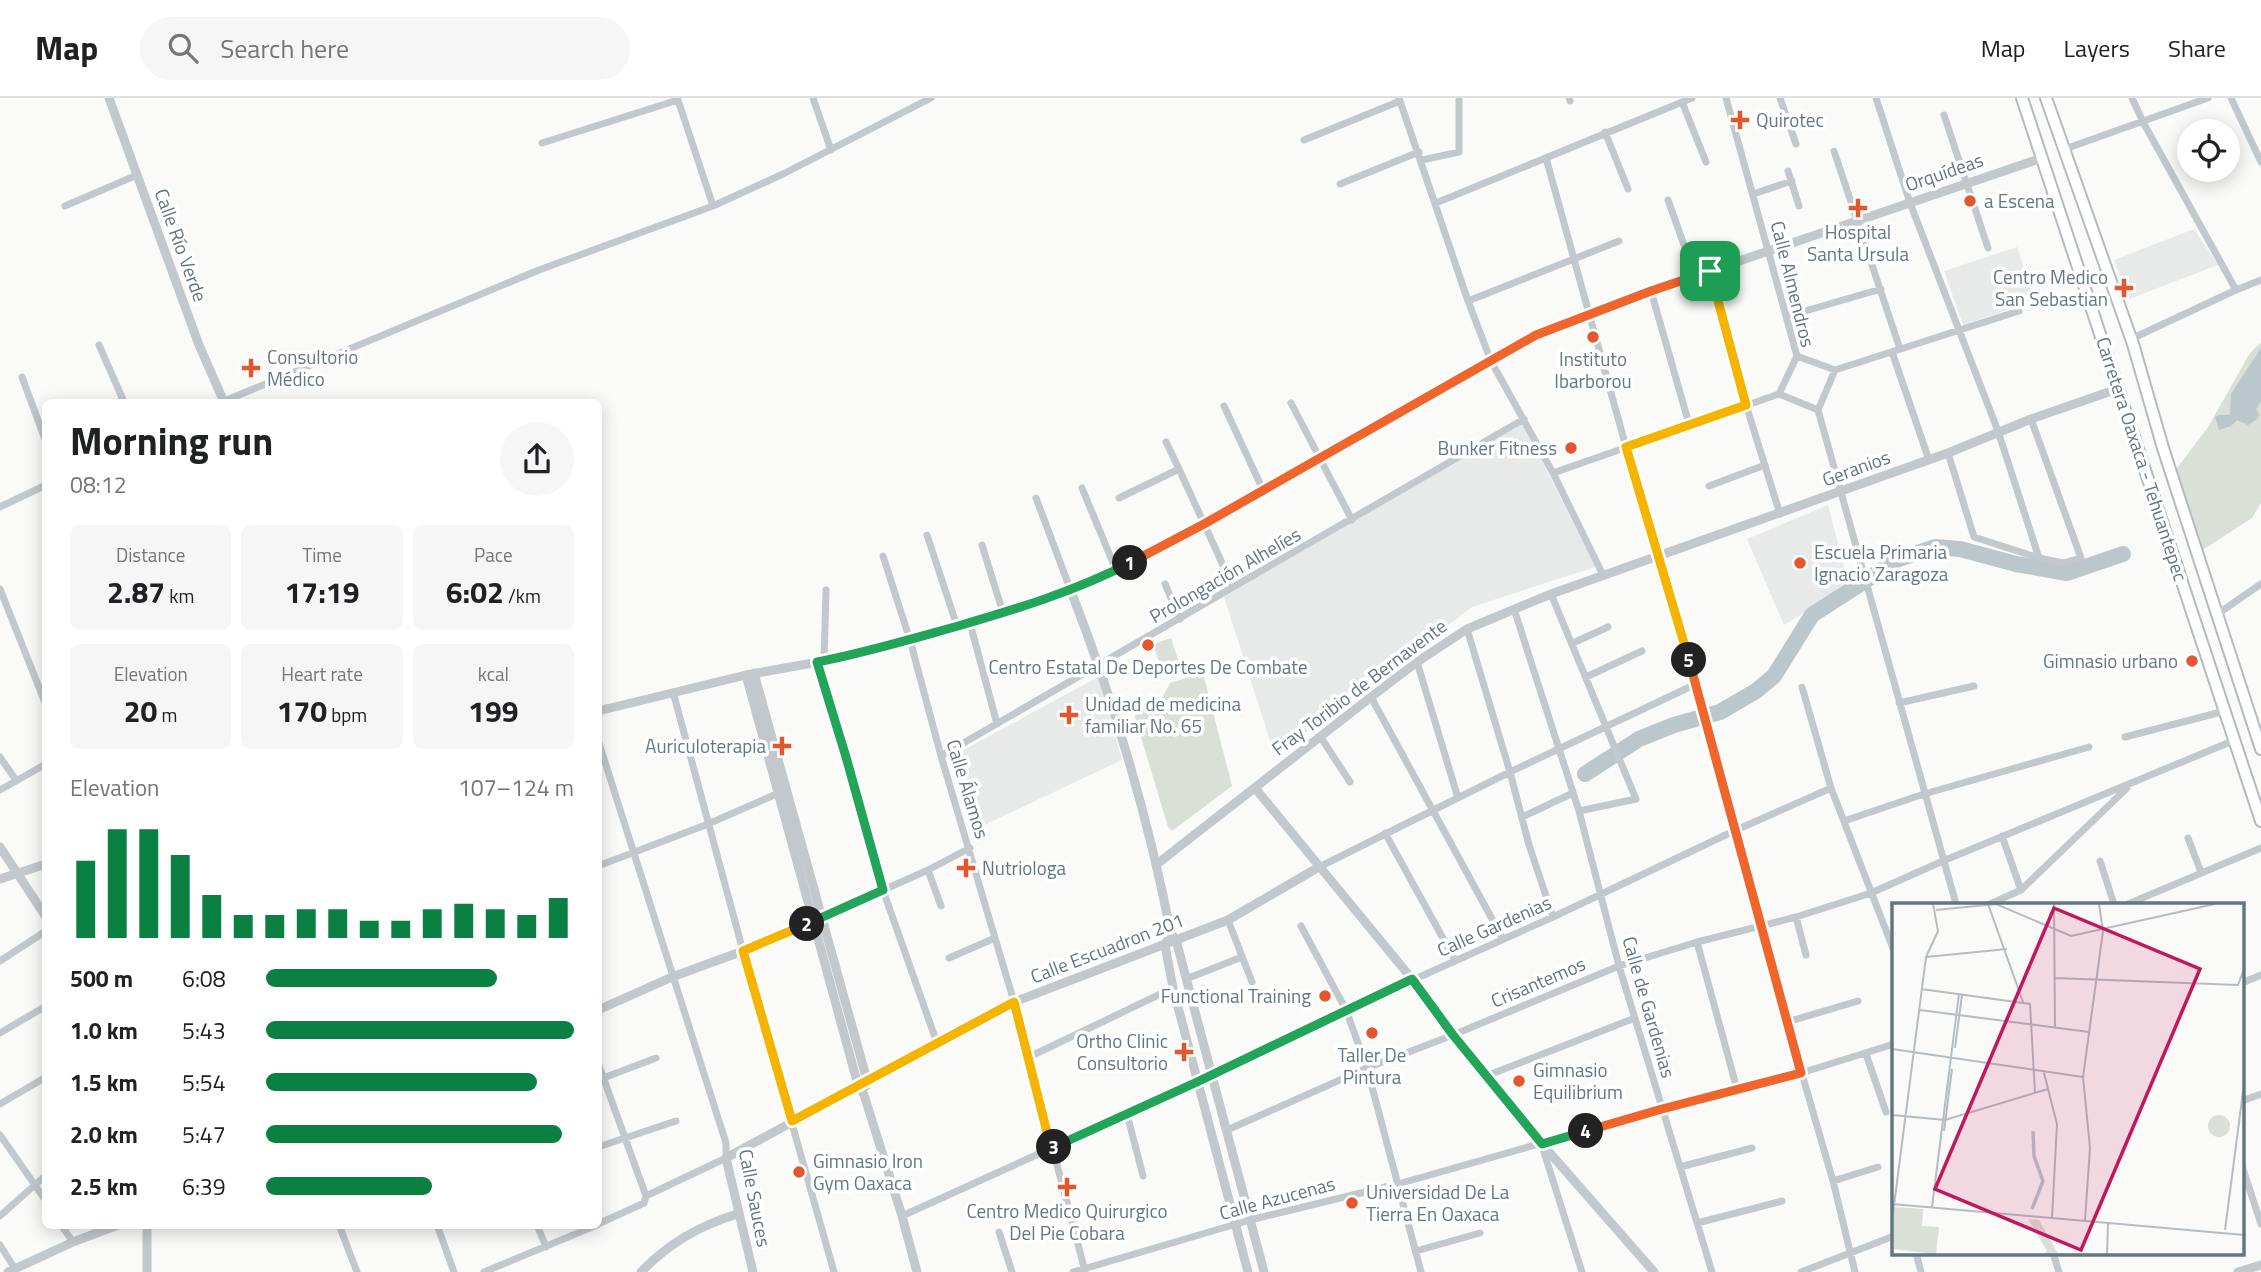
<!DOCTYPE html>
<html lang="en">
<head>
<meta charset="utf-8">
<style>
  :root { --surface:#fff; --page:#f6f6f6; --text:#202124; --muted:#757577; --line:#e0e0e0; --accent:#0b8043 }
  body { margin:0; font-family:"Titillium Web",sans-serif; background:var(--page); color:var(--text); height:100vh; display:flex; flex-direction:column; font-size:26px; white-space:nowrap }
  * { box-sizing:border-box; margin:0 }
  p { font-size:23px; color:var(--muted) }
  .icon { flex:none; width:38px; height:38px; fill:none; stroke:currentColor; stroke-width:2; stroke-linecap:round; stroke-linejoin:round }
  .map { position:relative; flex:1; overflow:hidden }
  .drawer { position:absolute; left:42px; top:301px; width:560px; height:830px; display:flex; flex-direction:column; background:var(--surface); border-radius:10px; box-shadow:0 4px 18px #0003 }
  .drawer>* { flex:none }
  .fabs { position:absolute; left:2177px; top:21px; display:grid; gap:14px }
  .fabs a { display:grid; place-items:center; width:63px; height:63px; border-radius:50%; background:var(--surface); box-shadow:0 4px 18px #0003; font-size:35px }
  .pin { position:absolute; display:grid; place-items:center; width:60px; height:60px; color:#fff; margin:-30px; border-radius:14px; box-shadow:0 4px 10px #0006 }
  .km { position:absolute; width:35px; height:35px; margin:-18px; border-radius:50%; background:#222; color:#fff; font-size:19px; line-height:35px; text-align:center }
  .round { display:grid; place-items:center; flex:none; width:74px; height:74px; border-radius:37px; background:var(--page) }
  .headline { display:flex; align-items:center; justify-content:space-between; height:119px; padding:0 28px }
  h1 { font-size:38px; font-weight:700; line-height:52px }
  .metrics { display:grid; grid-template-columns:repeat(3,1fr); gap:10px; height:119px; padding:7px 28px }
  .metrics div { display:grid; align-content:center; border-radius:10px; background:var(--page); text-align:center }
  .metrics b { font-size:30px; font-weight:700 }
  .metrics small { font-size:19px; font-weight:400 }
  .metrics p { font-size:19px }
  .chart { height:196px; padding:14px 28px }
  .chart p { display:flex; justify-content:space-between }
  .chart svg { width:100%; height:126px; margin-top:7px; stroke:var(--accent); stroke-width:6 }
  ul { padding:0 28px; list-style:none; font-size:23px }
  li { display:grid; grid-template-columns:112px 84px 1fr; align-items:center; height:52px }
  li i { height:18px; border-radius:9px; background:var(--accent) }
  header { display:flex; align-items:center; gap:42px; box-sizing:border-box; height:98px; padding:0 35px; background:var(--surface); border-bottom:2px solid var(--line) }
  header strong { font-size:33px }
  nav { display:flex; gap:38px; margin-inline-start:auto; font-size:24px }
  .search { width:490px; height:63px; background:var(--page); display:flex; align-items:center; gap:18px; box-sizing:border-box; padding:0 24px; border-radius:38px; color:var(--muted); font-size:26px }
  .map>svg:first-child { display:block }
</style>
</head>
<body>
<header>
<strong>Map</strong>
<div class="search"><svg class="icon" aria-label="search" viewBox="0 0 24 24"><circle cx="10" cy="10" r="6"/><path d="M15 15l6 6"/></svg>Search here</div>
<nav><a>Map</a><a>Layers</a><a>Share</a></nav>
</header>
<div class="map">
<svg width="2261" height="1174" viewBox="0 0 2261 1174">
  <rect width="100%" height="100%" fill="#fafaf8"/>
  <path fill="#e8e9e9" d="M2194 131 2218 167 2129 201 2114 162Z
    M2017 149 2035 203 1963 227 1944 173Z
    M1522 323 1595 469 1472 509 1275 658 1224 499Z
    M1828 407 1849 488 1784 527 1747 441Z
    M1098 579 1122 662 980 729 958 655Z"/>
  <path fill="#dadfd7" d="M2261 244V405L2252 420 2198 455 2174 374 2208 329 2250 255Z
    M1171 540 1181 571 1163 576 1153 546Z
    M1203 575 1232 688 1172 733 1168 729 1135 619 1136 613 1161 602 1170 585Z"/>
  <path fill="#bbc7cb" d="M2261 250V303L2256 311 2259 317 2257 321 2248 327 2237 322 2231 328 2219 332 2215 319 2219 317H2230L2231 296Z"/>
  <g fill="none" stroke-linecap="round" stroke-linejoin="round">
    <path stroke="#bbc7cb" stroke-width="16" d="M1585 676 1639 641 1674 627 1720 614 1756 593 1774 578 1812 517 1899 461 1935 449 1960 451 2016 466 2067 475 2123 456"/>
    <g stroke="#b5babe" stroke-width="14">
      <path id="primary" d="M2022 0 2261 723
        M2046 0 2133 246 2163 350 2261 651"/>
    </g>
    <path stroke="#c3c8cc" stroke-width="7" d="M813 0 831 52
      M1399 0 1468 203 1491 263 1553 375 1603 477
      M1569 0 1570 3
      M1726 0 1797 258 1779 296 1818 312
      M1780 0 1796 46
      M1876 0 1910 105 1998 333 2039 460
      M2132 0 2143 24 2236 192
      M2231 0 2261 64
      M1682 4 1706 64
      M1944 17 1988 150
      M1605 34 1628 91
      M1304 42 1400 3
      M542 45 678 2 713 108
      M2065 51 2208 0
      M1834 53 1900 251
      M1546 60 1626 349 1696 586 1787 924 1833 1083 1855 1174
      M1422 62 1459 54V0
      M1788 73 1799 108
      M1340 86 1419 54
      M1753 96 1792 83
      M1668 102 1695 178
      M1436 105 1692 0
      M65 108 137 77
      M1710 173 1746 307 1780 416
      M1651 193 1689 326
      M1468 203 1619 143
      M1788 218 1881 191
      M2131 241 2236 192 2261 182
      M99 247 124 304
      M1892 254 1929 362
      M1797 258 1835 272 1818 312
      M1835 272 2019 213
      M22 279 46 344
      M222 304 539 172 713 108 783 76 931 0
      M1291 305 1352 422
      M1224 308 1263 392
      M1818 312 1956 806
      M1166 344 1179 371
      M1948 355 1974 439 2039 460 2063 465 2081 460 2031 321
      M1553 375 1779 296
      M1709 388 1765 367
      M1082 390 1116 472
      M1036 400 1071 493
      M1119 400 1179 371 1233 489
      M0 409 46 387
      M927 437 957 528
      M982 447 1003 515
      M883 458 910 542 941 658 1014 904 1085 1173
      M1165 486 1180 521
      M0 491 46 607
      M1551 496 1636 701 1579 713
      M1514 511 1579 713 1619 868 1712 1174
      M2216 517 2261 486
      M970 525 997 626
      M1467 531 1510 674 1529 747 1553 819
      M1573 545 1608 529
      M824 563 826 492
      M817 564 847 659 883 792 937 945
      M1417 564 1458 700
      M1586 579 1642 553
      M1802 589 1831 690 1894 853
      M673 594 743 853 834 1174
      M1371 599 1503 841
      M1899 605 1974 588
      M1320 638 1350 684
      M2125 639 2225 613
      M598 642 726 1045V1060L646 1098 644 1105 598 1126
      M941 658 1524 321
      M0 659 16 682
      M0 692 46 666
      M1522 719 1573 695
      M1844 723 1924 696 2089 649
      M1385 735 1455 862
      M2002 738 2021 792
      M2188 740 2201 774
      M2100 763 2114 806
      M598 768 708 726 781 694
      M1319 769 1510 674 1696 586
      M928 772 941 808
      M1990 806 2021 792 2127 690
      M2128 806 2261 750
      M823 819 928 772 970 750
      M1796 819 1806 857
      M1228 822 1252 884
      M1301 828 1346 912 1367 970 1421 1174
      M1697 844 1737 991
      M949 860 995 840
      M0 863 46 833
      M1186 881 1242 859
      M2242 885 2261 877
      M1787 924 1858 903
      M0 935 46 908
      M1866 956 1886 1014
      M1029 959 1173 890
      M598 965 646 1098
      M1486 978 1635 920
      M598 982 656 960
      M2242 1003 2261 996
      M0 1006 46 979
      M1127 1016 1143 1078
      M1227 1032 1367 970 1453 937 1619 868 1697 844 1796 819 1871 795 1943 763 2235 642
      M0 1037 46 1103
      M1542 1048 1582 1174
      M598 1049 676 1023
      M2242 1068 2261 1126
      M1680 1069 1752 1050
      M1833 1083 1878 1069
      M0 1118 46 1077
      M902 1118 1197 984 1346 912 1553 819 1734 733 1831 690
      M1697 1125 1782 1103
      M61 1127 73 1144
      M339 1127 357 1174
      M437 1127 454 1174
      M537 1127 546 1149
      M999 1134 1012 1174
      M0 1147 15 1171
      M1416 1153 1480 1135
      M1916 1155 1921 1174
      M2053 1155 2059 1174
      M484 1174 597 1127
      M1073 1174 1250 1122 1398 1086 1662 1011 1801 975 1894 946
      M1801 1174 1894 1138"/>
    <path stroke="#c3c8cc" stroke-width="9" d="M109 0 199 247 224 304
      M1071 493C1114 604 1148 718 1171 836L1176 842 1264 1174
      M754 575 867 982 866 988
      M746 577 858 987 864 997 902 1118 917 1174
      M598 613 746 577 824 563 910 542 1071 493 1204 426 1537 237 1651 193 2042 60
      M1255 690 1412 881 1453 937 1542 1046 1654 1174
      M0 749 46 819
      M1157 766 1371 599 1417 564 1467 531 1551 496 1948 355 2031 321 2120 290
      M0 781 46 766
      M1167 843 1165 847 1173 890 1248 1174
      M598 912 672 879 743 853 819 821
      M147 1127V1174
      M8 1174 73 1144 118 1127
      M641 1174C669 1145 699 1128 737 1116
      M753 1174 726 1060 1014 904 1228 822 1319 769
      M2238 1174 2261 1167"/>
    <use href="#primary" stroke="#fff" stroke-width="10"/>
  </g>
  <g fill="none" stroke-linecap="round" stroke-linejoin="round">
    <g stroke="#fff" stroke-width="14">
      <path id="split-1" d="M1130 465 1204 426 1536 237 1651 193 1710 173"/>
    </g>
    <g stroke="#fff" stroke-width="14">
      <path id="split-2" d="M807 826 883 792 846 659 817 564C864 555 911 541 958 528 1017 511 1075 493 1130 465"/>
    </g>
    <g stroke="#fff" stroke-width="14">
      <path id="split-3" d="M807 826 743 853 792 1023 1014 904 1051 1050 1054 1049"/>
    </g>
    <g stroke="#fff" stroke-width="14">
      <path id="split-4" d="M1054 1049 1197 984 1412 881 1453 937 1542 1046 1586 1033"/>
    </g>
    <g stroke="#fff" stroke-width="14">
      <path id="split-5" d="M1586 1033 1662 1011 1801 975 1689 562"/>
    </g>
    <g stroke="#fff" stroke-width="14">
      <path id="split-6" d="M1689 562 1626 349 1746 307 1710 173"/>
    </g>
    <use href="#split-1" stroke="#f0652b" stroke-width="9"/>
    <use href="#split-2" stroke="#22a559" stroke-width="9"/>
    <use href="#split-3" stroke="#f5b400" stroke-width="9"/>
    <use href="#split-4" stroke="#22a559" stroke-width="9"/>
    <use href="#split-5" stroke="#f0652b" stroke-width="9"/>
    <use href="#split-6" stroke="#f5b400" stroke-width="9"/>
  </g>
  <g fill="#e4572e" stroke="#fff" stroke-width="2.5">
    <path d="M1736.5 11.5h7v7h7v7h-7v7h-7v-7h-7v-7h7z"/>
    <circle cx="1970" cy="103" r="7"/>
    <path d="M1854.5 99.5h7v7h7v7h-7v7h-7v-7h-7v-7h7z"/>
    <path d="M2120.5 179.5h7v7h7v7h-7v7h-7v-7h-7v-7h7z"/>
    <circle cx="1593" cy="239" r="7"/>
    <path d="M247.5 259.5h7v7h7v7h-7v7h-7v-7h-7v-7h7z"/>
    <circle cx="1571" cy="350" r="7"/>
    <circle cx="1800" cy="465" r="7"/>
    <circle cx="1148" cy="547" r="7"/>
    <circle cx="2192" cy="563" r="7"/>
    <path d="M1065.5 606.5h7v7h7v7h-7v7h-7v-7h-7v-7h7z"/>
    <path d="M778.5 637.5h7v7h7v7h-7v7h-7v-7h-7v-7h7z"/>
    <path d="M962.5 759.5h7v7h7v7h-7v7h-7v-7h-7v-7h7z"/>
    <circle cx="1325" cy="898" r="7"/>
    <circle cx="1372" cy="935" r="7"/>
    <path d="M1180.5 943.5h7v7h7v7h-7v7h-7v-7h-7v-7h7z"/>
    <circle cx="1519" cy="983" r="7"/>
    <circle cx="799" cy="1074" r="7"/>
    <path d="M1063.5 1078.5h7v7h7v7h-7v7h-7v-7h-7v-7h7z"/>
    <circle cx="1352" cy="1105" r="7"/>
  </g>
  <g text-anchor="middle" stroke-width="7" stroke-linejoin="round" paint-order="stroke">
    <g font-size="19" fill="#657683" stroke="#fff" text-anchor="start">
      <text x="1756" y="29">Quirotec</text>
      <text x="1984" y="110">a Escena</text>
      <text x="1858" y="141" text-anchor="middle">Hospital<tspan x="1858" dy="22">Santa Ursula</tspan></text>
      <text x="2108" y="186" text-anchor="end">Centro Medico<tspan x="2108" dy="22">San Sebastian</tspan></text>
      <text x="267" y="266">Consultorio<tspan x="267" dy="22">Médico</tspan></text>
      <text x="1593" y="268" text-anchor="middle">Instituto<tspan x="1593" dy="22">Ibarborou</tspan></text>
      <text x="1557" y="357" text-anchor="end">Bunker Fitness</text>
      <text x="1814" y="461">Escuela Primaria<tspan x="1814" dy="22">Ignacio Zaragoza</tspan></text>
      <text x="2178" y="570" text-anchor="end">Gimnasio urbano</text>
      <text x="1148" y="576" text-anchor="middle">Centro Estatal De Deportes De Combate</text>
      <text x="1085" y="613">Unidad de medicina<tspan x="1085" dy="22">familiar No. 65</tspan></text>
      <text x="766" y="655" text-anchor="end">Auriculoterapia</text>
      <text x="982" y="777">Nutriologa</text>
      <text x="1311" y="905" text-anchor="end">Functional Training</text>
      <text x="1168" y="950" text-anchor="end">Ortho Clinic<tspan x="1168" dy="22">Consultorio</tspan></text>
      <text x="1372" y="964" text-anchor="middle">Taller De<tspan x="1372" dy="22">Pintura</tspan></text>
      <text x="1533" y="979">Gimnasio<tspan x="1533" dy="22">Equilibrium</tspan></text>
      <text x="813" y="1070">Gimnasio Iron<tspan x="813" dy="22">Gym Oaxaca</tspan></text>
      <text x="1366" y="1101">Universidad De La<tspan x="1366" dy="22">Tierra En Oaxaca</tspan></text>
      <text x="1067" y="1120" text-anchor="middle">Centro Medico Quirurgico<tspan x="1067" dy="22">Del Pie Cobara</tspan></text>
    </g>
    <g font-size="19" fill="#657683" stroke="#fff">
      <text transform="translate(1944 74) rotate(-19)" y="7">Orquídeas</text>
      <text transform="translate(181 147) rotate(70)" y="7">Calle Río Verde</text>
      <text transform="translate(1793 186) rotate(76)" y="7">Calle Almendros</text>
      <text transform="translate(2142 361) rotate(72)" y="7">Carretera Oaxaca - Tehuantepec</text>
      <text transform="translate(1856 370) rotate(-20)" y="7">Geranios</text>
      <text transform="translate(1225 477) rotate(-30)" y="7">Prolongación Alhelíes</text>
      <text transform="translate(1359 589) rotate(-37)" y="7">Fray Toribio de Bernavente</text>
      <text transform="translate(968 691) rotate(73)" y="7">Calle Álamos</text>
      <text transform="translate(1494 828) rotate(-24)" y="7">Calle Gardenias</text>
      <text transform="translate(1107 850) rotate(-21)" y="7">Calle Escuadron 201</text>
      <text transform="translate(1538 884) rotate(-23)" y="7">Crisantemos</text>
      <text transform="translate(1649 909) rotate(74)" y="7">Calle de Gardenias</text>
      <text transform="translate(755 1100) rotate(79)" y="7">Calle Sauces</text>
      <text transform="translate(1277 1100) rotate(-15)" y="7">Calle Azucenas</text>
    </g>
  </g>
  <g transform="translate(1892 805)">
    <rect width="352" height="352" fill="#fafaf8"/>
    <path d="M316 223a11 11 0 1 1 22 0a11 11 0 1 1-22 0ZM2 304 31 306 30 323 47 324 44 351 0 346ZM136 316 147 317 166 351H152L155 348Z" fill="#dadfd7"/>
    <path fill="none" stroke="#bbc7cb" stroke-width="3.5" d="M140 306 151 278 142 253 141 228"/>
    <path fill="none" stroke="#b5bdc2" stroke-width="2" d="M96 1 131 99M162 1 163 125M44 7 104 1 179 33 323 1M34 54 115 46M163 75 346 82 352 66M29 86 138 101 143 190M28 107 197 129M63 145 70 92M0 146 191 174M152 170 165 221 160 315M0 212 53 217 156 186M52 228 60 166M0 301 352 332M40 304 67 91M193 317 198 245 191 174 211 28 207 1M0 318 34 54 46 28 41 1M333 327 352 181M215 351 216 321"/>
    <path fill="#c2185b" fill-opacity="0.15" stroke="#c2185b" stroke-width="3.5" d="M162 5 308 66 189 347 43 286Z"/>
    <rect width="352" height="352" fill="none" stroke="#657683" stroke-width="3.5"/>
  </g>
</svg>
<div class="fabs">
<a><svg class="icon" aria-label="locate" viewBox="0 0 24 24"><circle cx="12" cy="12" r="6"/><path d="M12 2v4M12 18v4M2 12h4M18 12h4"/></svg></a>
</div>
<div class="pin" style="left:1710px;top:173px;background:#1e9e55"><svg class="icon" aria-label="arrive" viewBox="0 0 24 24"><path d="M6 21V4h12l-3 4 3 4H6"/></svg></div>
<b class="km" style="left:1130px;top:465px">1</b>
<b class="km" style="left:807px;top:826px">2</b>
<b class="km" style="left:1054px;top:1049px">3</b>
<b class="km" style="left:1586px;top:1033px">4</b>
<b class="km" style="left:1689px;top:562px">5</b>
<section class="drawer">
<div class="headline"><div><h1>Morning run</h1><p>08:12</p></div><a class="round"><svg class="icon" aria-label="share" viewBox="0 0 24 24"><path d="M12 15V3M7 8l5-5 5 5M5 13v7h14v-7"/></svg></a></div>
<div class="metrics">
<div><p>Distance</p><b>2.87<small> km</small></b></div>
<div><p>Time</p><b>17:19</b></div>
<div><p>Pace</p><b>6:02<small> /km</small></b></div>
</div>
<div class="metrics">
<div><p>Elevation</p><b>20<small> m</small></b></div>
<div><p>Heart rate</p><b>170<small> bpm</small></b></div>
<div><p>kcal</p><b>199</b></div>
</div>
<div class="chart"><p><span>Elevation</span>107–124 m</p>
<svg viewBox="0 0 160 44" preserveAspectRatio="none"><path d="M5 44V17M15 44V6M25 44V6M35 44V15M45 44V29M55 44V36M65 44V36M75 44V34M85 44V34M95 44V38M105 44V38M115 44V34M125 44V32M135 44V34M145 44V36M155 44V30"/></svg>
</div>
<ul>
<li><b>500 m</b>6:08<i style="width:75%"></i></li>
<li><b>1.0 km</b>5:43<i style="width:100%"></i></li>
<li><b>1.5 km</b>5:54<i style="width:88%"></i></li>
<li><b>2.0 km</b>5:47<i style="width:96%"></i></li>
<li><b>2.5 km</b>6:39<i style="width:54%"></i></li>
</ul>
</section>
</div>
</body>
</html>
